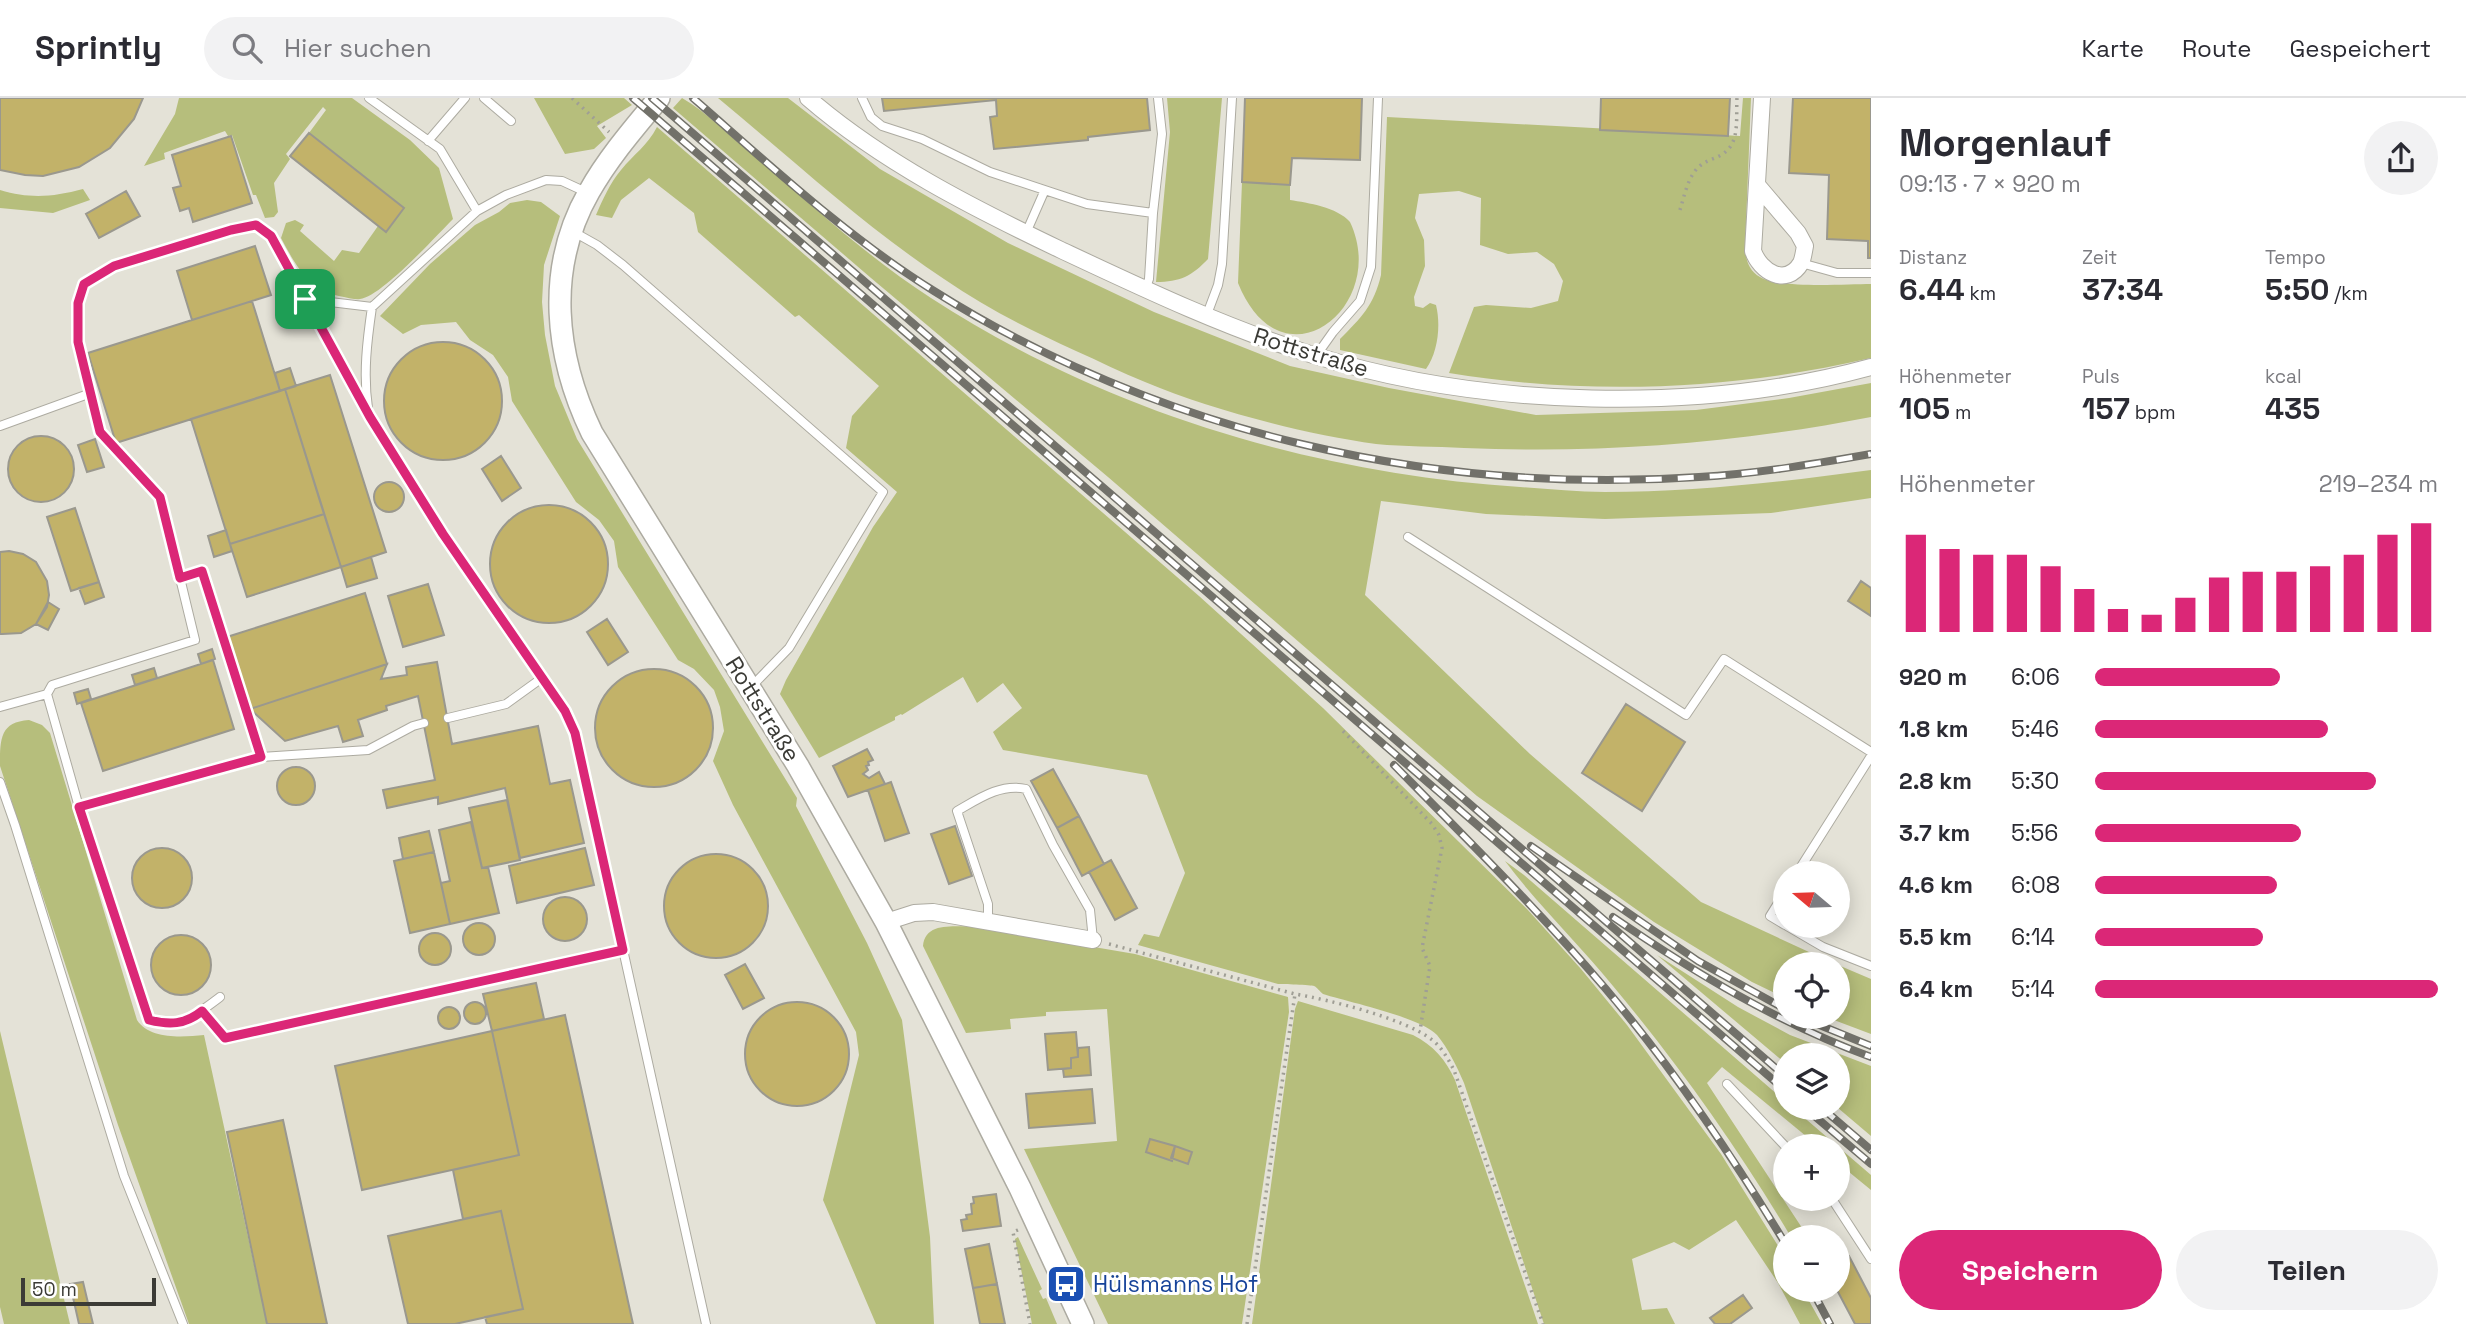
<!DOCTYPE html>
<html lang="de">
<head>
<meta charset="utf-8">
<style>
  :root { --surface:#fff; --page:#f2f2f3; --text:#2b2b33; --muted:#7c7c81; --line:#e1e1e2; --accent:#db2777 }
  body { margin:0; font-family:"Space Grotesk",sans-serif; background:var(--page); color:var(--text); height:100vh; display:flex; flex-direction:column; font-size:26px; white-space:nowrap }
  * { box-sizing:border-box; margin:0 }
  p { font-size:23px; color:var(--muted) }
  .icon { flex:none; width:38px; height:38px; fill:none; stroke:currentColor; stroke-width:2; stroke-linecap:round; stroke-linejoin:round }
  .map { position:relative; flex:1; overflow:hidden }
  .panel { display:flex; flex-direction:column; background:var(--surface); width:595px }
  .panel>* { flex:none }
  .needle { width:46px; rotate:289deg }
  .tools { position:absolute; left:1773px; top:763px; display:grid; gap:14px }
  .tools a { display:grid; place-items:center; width:77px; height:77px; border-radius:50%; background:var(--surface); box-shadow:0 4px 18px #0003; font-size:35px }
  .scale { position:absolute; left:21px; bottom:18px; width:135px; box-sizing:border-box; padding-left:7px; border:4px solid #3b3b36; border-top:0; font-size:19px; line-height:24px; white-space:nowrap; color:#3b3b36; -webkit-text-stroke:5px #fff; paint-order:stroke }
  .pin { position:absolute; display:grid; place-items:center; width:60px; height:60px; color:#fff; margin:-30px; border-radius:14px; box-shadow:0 4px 10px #0006 }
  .round { display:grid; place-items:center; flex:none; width:74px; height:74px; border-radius:37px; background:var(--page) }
  .summary { display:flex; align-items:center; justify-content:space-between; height:119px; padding:0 28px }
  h1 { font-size:38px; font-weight:700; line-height:52px }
  .figures { display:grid; grid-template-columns:repeat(3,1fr); gap:10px; height:119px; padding:7px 28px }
  .figures div { display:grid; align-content:center }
  .figures b { font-size:30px; font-weight:700 }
  .figures small { font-size:19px; font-weight:400 }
  .figures p { font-size:19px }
  .chart { height:196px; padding:14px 28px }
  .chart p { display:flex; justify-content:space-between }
  .chart svg { width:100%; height:126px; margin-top:7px; stroke:var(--accent); stroke-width:6 }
  .action { display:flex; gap:14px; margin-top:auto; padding:14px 28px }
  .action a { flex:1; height:80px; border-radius:42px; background:var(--accent); color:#fff; font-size:28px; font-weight:700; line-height:80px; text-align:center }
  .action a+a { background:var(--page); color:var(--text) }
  ul { padding:0 28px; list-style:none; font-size:23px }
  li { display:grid; grid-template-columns:112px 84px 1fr; align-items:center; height:52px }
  li i { height:18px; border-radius:9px; background:var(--accent) }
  header { display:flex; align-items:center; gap:42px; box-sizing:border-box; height:98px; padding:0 35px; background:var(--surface); border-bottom:2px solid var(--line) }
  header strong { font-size:33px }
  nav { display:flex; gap:38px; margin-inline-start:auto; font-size:24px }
  .search { width:490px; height:63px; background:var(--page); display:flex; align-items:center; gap:18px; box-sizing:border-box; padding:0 24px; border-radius:38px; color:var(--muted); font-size:26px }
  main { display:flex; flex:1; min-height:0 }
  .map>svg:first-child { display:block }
</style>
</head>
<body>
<header>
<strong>Sprintly</strong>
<div class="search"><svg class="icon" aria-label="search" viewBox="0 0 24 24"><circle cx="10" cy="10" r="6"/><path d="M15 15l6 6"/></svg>Hier suchen</div>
<nav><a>Karte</a><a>Route</a><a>Gespeichert</a></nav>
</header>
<main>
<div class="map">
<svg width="1871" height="1226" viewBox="0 0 1871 1226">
  <rect width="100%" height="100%" fill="#e4e2d7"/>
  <path fill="#b6be7c" d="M179 0H352L410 42 439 70 453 121C436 138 381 199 360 201 356 202 349 200 344 199 309 193 296 168 281 140L286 125 295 122 304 127 300 133 334 163 342 152 359 155 378 128 386 133 404 110 309 35 326 12 323 9 286 56 290 61 274 85 278 114 274 119 265 120 256 97H253L232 37 228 38 225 33 164 55 165 61 144 68 175 16Z
    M534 0H624L632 7 597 28 606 40 594 51 565 56Z
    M682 0C707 14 730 39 753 57 811 106 867 159 931 200 1106 314 1312 375 1520 389 1548 391 1577 394 1605 394 1694 394 1783 384 1871 372V400L1771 415 1605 421 1486 416 1381 403 1365 497 1530 656 1701 804 1835 866H1785V900L1752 884 1654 824 1477 698 1108 379 871 180 673 10Z
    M718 0H788L880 71 1008 145 1154 214 1290 268 1389 290 1536 317 1696 312 1789 300 1871 285V319C1738 345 1600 356 1464 350 1435 348 1405 349 1376 346 1304 336 1212 312 1145 284 1122 275 1099 263 1076 253 1030 232 986 210 944 181 864 128 792 61 718 0Z
    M1167 0H1222L1208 161C1192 178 1180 184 1156 184L1170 34Z
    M1743 0H1751L1745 151C1746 162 1749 173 1760 179 1779 191 1846 186 1871 186V260C1733 292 1589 298 1449 275L1474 209 1486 207 1531 210 1558 203 1563 183 1554 166 1537 154 1508 156 1480 147 1481 100 1459 93 1419 96 1415 120 1424 142 1425 168 1414 199 1415 208 1423 210 1430 205 1436 207C1441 227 1438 254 1426 271L1340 252V241C1361 220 1374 207 1381 177L1387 19 1740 38Z
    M657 29 1199 498 1323 610 1527 811 1581 871 1627 927 1721 1056 1785 1159V1192H1803L1822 1226H1800L1778 1185 1736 1122 1689 1152 1674 1144 1632 1161 1642 1212 1667 1210 1675 1226H1544L1464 985C1457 969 1448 950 1437 937 1420 919 1348 904 1323 896 1320 894 1317 889 1314 888 1312 887 1281 886 1278 886L1138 847 1144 836 1159 839 1185 775 1147 677 1003 652 993 634 1022 610 1003 585 977 605 963 579 902 617 901 616 895 619V622L819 660 780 596 786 582 873 429 897 394 846 350 852 318 879 288 799 217 795 219 698 134 694 115 649 80 621 102 612 120 596 117C603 101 610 85 621 72 634 56 647 48 657 29Z
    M1242 84 1290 87V102C1308 105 1337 109 1350 124 1390 208 1282 294 1238 185Z
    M83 91 90 102 53 115 0 110V92C30 101 53 99 83 91Z
    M527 102 541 104 560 118 544 167 542 204 545 237 555 288 577 341 797 700 796 708 867 845 902 922 930 1139 934 1226H876L823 1102 859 957 856 934 733 707 713 663 724 633 720 609 714 592 694 571 678 562 618 469 614 443 599 422 576 404 512 303 508 279 493 257 470 242 456 224 421 227 403 236 380 218 430 166 475 127 499 114 510 105Z
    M29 622 42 627 50 635 137 922C150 942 183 939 204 937L267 1226H189L118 1027 0 668C0 641 0 624 29 622Z
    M1505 763 1524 777 1785 1003V1010H1793L1871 1077V1092L1838 1065V1048H1818L1722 969 1707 985 1808 1139H1791C1738 1050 1679 967 1613 888 1578 845 1538 807 1505 763Z
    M971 828 1135 856 1288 899 1289 914 1242 1226H1108L1024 1051 1117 1043 1107 911 1046 914V918L1010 921 1011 931 966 935 923 848C925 824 952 829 971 828Z
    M1657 857 1738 909 1790 937 1871 968V1038L1838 1010V957H1785V965Z
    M1838 867 1871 881V936L1826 919H1838Z
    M1298 903 1413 937C1433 947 1446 962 1455 982L1538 1226H1252L1295 911Z
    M0 933 70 1226H4L0 1209Z
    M1018 1139 1042 1191 1039 1193 1043 1201 1046 1200 1057 1226H1032L1015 1141Z"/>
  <path fill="#c2b269" stroke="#9a988e" stroke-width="2" d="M0 0H143L134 21 110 50 79 69 43 78 25 77 0 72Z
    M882 0H1147L1150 32 1088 39V42L994 51 990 19 997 18 996 2 884 13Z
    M1245 0H1362L1360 62 1292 60 1290 87 1242 84Z
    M1601 0H1730L1728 38 1600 32Z
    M1793 0H1871V160H1868V143L1827 141 1829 77 1789 75Z
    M309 35 404 110 386 134 290 58Z
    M231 38 252 105 193 124 189 110 180 113 173 90 181 88 172 57Z
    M126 93 140 118 99 140 86 116Z
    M255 148 271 197 192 222 177 173Z
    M252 203 280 293 116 345 88 255Z
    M384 303a59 59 0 1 1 118 0a59 59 0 1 1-118 0Z
    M290 270 296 288 280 293 275 275Z
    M330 277 386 454 341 469 285 291Z
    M285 291 324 416 230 446 191 321Z
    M8 371a33 33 0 1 1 66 0a33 33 0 1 1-66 0Z
    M95 341 104 369 87 374 78 347Z
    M501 358 521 390 502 403 482 371Z
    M374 399a15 15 0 1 1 30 0a15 15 0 1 1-30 0Z
    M490 466a59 59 0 1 1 118 0a59 59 0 1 1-118 0Z
    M75 410 99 484 71 493 47 419Z
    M324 416 341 469 247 499 230 446Z
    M226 432 232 453 214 459 208 438Z
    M9 453 23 456 36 464 47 483 49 497 47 509 36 526 21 535 2 536H0V454Z
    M371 459 377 480 347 489 341 469Z
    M1861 483 1871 490V518L1848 503Z
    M99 484 104 499 85 506 79 490Z
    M428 486 444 537 403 549 388 498Z
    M365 495 387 566 250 611 227 539Z
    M48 504 59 511 48 532 36 526Z
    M607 521 628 554 608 567 587 534Z
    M212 551 215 561 201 566 198 556Z
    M213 562 234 631 103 673 81 605Z
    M437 564 452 646 538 628 550 686 570 682 584 745 520 760 505 690 438 706V699L387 710 383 692 435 682 418 598 386 608 387 612 358 622 363 638 343 644 338 628 285 643 250 611 387 566 381 581 407 577 406 569Z
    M154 570 157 580 135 587 132 577Z
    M595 630a59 59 0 1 1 118 0a59 59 0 1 1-118 0Z
    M88 591 91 601 77 606 74 595Z
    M1626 606 1685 644 1642 713 1582 675Z
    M867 651 873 662 868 664 869 667 866 668 868 672 863 676 869 680 879 674 885 686 848 699 833 668Z
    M277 688a19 19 0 1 1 38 0a19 19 0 1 1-38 0Z
    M1053 671 1079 718 1057 730 1031 683Z
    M891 684 909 735 885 743 868 692Z
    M507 702 520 762 482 770 469 710Z
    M1079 718 1104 766 1082 778 1057 730Z
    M471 724 482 770 488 769 499 815 450 826 441 785 450 783 439 732Z
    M955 728 972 778 949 786 931 736Z
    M429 733 434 754 403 761 399 740Z
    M585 750 594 787 517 805 509 768Z
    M132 780a30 30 0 1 1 60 0a30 30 0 1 1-60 0Z
    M434 754 450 826 410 835 394 763Z
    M664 808a52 52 0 1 1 104 0a52 52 0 1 1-104 0Z
    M1111 762 1137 810 1115 822 1089 774Z
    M543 821a22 22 0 1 1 44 0a22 22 0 1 1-44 0Z
    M463 841a16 16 0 1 1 32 0a16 16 0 1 1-32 0Z
    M419 851a16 16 0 1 1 32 0a16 16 0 1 1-32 0Z
    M151 867a30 30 0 1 1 60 0a30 30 0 1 1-60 0Z
    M745 866 764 900 743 911 725 877Z
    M536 885 544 921 492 933 483 896Z
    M464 915a11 11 0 1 1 22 0a11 11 0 1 1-22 0Z
    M745 956a52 52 0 1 1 104 0a52 52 0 1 1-104 0Z
    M438 920a11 11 0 1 1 22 0a11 11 0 1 1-22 0Z
    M565 917 633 1226H487L485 1219 523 1211 501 1113 463 1121 453 1072 519 1057 492 933Z
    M492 933 519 1057 362 1092 335 968Z
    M1076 934 1078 959 1071 960V970L1048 972 1045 936Z
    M1089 949 1091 977 1064 979 1063 971 1071 970V960L1078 959V950Z
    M1092 991 1095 1025 1029 1030 1026 996Z
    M283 1022 327 1226H267L227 1034Z
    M1150 1041 1175 1048 1172 1063 1146 1054Z
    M1175 1048 1192 1054 1188 1066 1171 1060Z
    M996 1096 1001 1128 963 1133 961 1122 967 1121 966 1117 972 1116 971 1106 974 1105 973 1099Z
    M501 1113 523 1211 455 1226H408L388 1138Z
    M989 1146 997 1186 973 1190 965 1151Z
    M1849 1158 1871 1200V1226H1855L1837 1192 1838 1164Z
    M83 1184 93 1226H79L70 1186Z
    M997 1186 1005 1226H980L973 1190Z
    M1743 1197 1752 1210 1730 1226H1715L1710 1220Z"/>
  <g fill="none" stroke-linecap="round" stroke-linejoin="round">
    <g stroke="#adaba1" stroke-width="10">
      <path id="lane" d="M369 0 440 51 477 113
        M484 0 511 23
        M862 0 871 19 882 28 922 41 990 74 1087 106 1153 115 1149 181 1145 192
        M428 43 465 0
        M1153 115 1162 36 1158 0
        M572 133 597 147 623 167 883 394 789 550 752 588
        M1026 135 1044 94
        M1801 165 1837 175H1871
        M305 201 372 209 477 113 506 97 546 82 562 83 588 95
        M1206 219 1218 187 1222 166 1232 0
        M1316 258 1333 234 1360 203 1371 169 1378 0
        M368 310C363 276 367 243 372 209
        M0 328 91 295
        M1408 439 1686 617 1724 561 1871 654
        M47 596 52 587 195 542 180 480
        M0 609 47 596 79 709 261 659 368 652 413 628 424 625
        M448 620 506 606 542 580
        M261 659 202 473 180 480 160 399 100 334 78 244V205L84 186 114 168 231 132 256 127 271 138 370 319 443 436 565 613 575 635 706 1226
        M0 684 15 727 124 1078 183 1226
        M79 709 149 922C181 930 195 918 220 899
        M1797 775 1871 658
        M1785 794 1770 818 1785 827
        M988 823V806L957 713C978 701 1001 685 1026 691L1053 747 1090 812 1093 842
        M1787 828 1823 849 1871 868
        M202 913 225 940 623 852
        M1727 986 1785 1048
        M1832 1101 1871 1161"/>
    </g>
    <g stroke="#adaba1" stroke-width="18">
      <path id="street" d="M808 0C882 64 973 110 1061 152 1144 191 1226 230 1313 257 1482 310 1701 316 1871 269
        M1758 88 1798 135 1805 148C1804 153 1803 161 1801 165 1786 190 1760 173 1753 153L1762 0
        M886 824 914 815 933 814 1093 842"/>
    </g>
    <g stroke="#adaba1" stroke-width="24">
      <path id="secondary" d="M659 0C634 30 608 60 589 94 545 171 555 258 592 335L798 668 886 824 1020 1090 1083 1226"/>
    </g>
    <path stroke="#9f9e95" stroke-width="3.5" stroke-dasharray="2 5" stroke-linecap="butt" d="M572 0 609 34
      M1680 112C1685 96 1688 77 1701 67 1710 60 1722 60 1730 49 1739 37 1736 15 1737 0
      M1343 633 1432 726 1439 737 1442 750 1422 850 1430 868 1420 933
      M1109 846 1295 896C1330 902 1403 920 1431 941 1441 948 1448 961 1454 972L1543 1226
      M1018 1132 1013 1134 1030 1226
      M1247 1226 1295 896"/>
    <use href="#lane" stroke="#fff" stroke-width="8"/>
    <use href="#street" stroke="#fff" stroke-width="16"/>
    <use href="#secondary" stroke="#fff" stroke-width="21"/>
    <g stroke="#72716a" stroke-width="8">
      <path id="rail" d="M633 0 1785 992
        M652 0 1785 978
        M693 0C770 67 847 139 934 193 1160 335 1433 397 1699 379 1756 376 1814 366 1871 356
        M1394 667C1466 740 1538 812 1605 890 1672 969 1731 1056 1785 1145
        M1531 748 1698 863 1785 911
        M1613 819C1695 875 1778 925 1871 959
        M1800 919 1871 948
        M1805 1010 1871 1066
        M1822 1010 1871 1052
        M1812 1192 1830 1226"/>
    </g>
    <use href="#rail" stroke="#fff" stroke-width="5" stroke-dasharray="16" stroke-linecap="butt"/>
  </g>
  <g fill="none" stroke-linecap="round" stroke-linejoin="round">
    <g stroke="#fff" stroke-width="14">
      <path id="route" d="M256 127 271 138 370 319 443 436 565 613 575 635 623 852 225 940 202 913C185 927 169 927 149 922L79 709 261 659 202 473 180 480 160 399 100 334 78 244V205L84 186 114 168 231 132Z"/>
    </g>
    <use href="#route" stroke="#db2777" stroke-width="9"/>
  </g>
  <defs>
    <g id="bus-square" transform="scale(2.0125)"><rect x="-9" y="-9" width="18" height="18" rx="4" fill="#1a4fb4" stroke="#fff"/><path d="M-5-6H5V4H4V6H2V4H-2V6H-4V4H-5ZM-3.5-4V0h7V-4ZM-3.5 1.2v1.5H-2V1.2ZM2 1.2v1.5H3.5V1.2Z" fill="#fff"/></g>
  </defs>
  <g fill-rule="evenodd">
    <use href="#bus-square" x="1066" y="1186"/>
  </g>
  <g text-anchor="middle" stroke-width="6" stroke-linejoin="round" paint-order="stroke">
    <g font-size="23" fill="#3b3b36" stroke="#fff">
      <text transform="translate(1311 254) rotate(17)" y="8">Rottstraße</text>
      <text transform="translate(763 611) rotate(58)" y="8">Rottstraße</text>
    </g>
    <g font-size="23" fill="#164399" stroke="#fff" text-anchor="start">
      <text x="1093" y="1194">Hülsmanns Hof</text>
    </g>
  </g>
</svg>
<div class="tools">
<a><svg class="needle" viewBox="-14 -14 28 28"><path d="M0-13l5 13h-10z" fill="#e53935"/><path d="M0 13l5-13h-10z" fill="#7c7c81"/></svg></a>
<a><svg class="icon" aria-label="locate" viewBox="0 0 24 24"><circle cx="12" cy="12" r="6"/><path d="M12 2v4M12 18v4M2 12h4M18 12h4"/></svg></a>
<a><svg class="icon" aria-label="layers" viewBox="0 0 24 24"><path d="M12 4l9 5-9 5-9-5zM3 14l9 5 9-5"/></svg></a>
<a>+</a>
<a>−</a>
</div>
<div class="scale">50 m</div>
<div class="pin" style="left:305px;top:201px;background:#1e9e55"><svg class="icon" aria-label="arrive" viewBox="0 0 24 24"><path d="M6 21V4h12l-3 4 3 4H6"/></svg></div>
</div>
<section class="panel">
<div class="summary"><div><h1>Morgenlauf</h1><p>09:13 · 7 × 920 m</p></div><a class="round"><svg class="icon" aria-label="share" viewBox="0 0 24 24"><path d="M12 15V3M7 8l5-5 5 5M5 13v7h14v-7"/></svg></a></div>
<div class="figures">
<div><p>Distanz</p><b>6.44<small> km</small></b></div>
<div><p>Zeit</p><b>37:34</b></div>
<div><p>Tempo</p><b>5:50<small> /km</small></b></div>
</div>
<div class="figures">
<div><p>Höhenmeter</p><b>105<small> m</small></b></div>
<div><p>Puls</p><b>157<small> bpm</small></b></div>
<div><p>kcal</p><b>435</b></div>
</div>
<div class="chart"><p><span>Höhenmeter</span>219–234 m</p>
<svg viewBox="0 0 160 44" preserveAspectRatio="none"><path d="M5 44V10M15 44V15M25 44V17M35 44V17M45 44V21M55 44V29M65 44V36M75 44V38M85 44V32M95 44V25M105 44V23M115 44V23M125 44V21M135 44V17M145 44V10M155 44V6"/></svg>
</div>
<ul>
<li><b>920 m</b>6:06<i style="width:54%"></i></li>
<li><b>1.8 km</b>5:46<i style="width:68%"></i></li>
<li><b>2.8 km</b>5:30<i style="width:82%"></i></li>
<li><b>3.7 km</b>5:56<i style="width:60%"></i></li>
<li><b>4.6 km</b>6:08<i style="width:53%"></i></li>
<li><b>5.5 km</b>6:14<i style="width:49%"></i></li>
<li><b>6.4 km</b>5:14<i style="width:100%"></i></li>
</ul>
<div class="action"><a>Speichern</a><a>Teilen</a></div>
</section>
</main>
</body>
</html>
